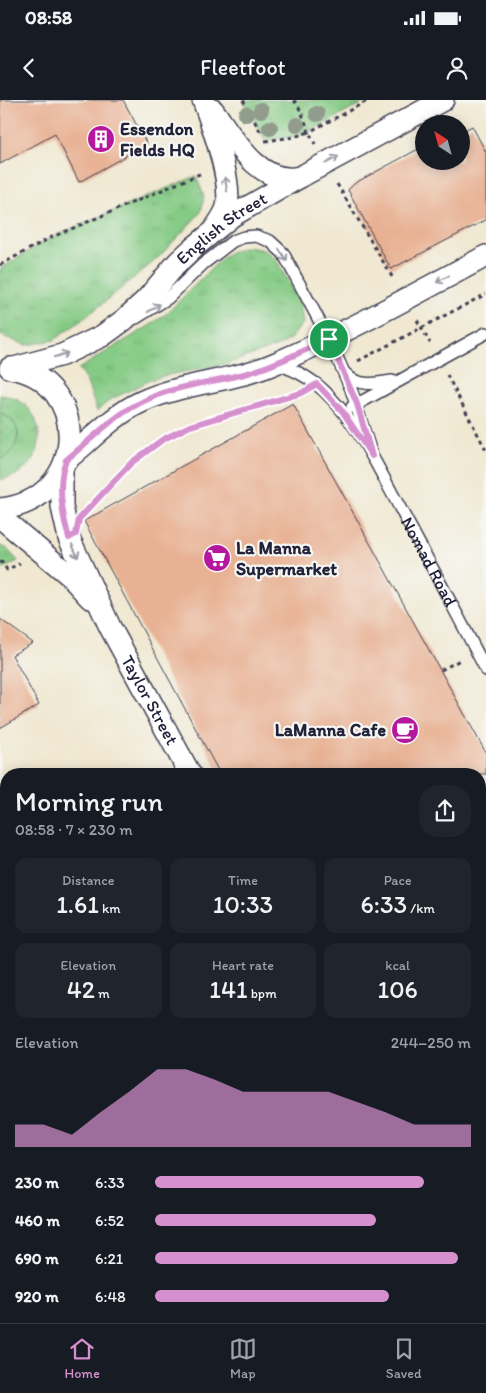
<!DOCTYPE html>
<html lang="en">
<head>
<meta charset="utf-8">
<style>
  :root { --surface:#171b24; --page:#20242c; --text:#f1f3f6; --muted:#9ea1a6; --line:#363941; --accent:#d690ce }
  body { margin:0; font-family:Itim,sans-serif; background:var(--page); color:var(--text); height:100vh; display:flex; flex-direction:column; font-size:19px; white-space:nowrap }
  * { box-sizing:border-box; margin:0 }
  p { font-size:16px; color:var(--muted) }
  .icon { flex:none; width:28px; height:28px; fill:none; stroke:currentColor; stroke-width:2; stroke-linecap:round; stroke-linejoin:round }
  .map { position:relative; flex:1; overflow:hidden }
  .sheet { position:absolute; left:0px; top:668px; width:486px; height:556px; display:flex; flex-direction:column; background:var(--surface); border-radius:20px 20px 0 0; box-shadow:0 2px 12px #0003 }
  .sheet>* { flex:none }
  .needle { width:32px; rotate:324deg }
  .buttons { position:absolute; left:415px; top:15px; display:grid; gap:10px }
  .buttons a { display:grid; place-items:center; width:55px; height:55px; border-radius:50%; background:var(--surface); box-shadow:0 2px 12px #0003; font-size:25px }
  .pin { position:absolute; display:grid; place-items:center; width:42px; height:42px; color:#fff; margin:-21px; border:2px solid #fff; border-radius:50%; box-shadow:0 1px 5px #0007 }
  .round { display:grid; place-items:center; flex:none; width:52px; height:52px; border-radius:20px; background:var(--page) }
  .overview { display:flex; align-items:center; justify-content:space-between; height:85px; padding:0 15px }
  h1 { font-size:28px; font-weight:600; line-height:38px }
  .figures { display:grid; grid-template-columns:repeat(3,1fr); gap:8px; height:85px; padding:5px 15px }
  .figures div { display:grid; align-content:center; border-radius:12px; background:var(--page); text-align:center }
  .figures b { font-size:25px; font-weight:600 }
  .figures small { font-size:14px; font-weight:400 }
  .figures p { font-size:14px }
  .chart { height:140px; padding:10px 15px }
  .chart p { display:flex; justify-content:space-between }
  .chart svg { width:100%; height:90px; margin-top:5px; fill:var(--accent); opacity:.7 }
  ul { padding:0 15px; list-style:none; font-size:16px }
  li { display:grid; grid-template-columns:80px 60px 1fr; align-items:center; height:38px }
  li i { height:12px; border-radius:6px; background:var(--accent) }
  .status { display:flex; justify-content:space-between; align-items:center; height:35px; padding:0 25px; background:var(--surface); direction:ltr }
  .status svg { height:14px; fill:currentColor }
  header { display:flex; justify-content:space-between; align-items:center; height:65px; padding:0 15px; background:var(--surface); font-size:22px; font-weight:600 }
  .tab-bar { display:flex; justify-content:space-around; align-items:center; height:70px; border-top:1px solid var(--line); background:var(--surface); font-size:14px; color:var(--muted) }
  .tab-bar a { display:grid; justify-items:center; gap:2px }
  .tab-bar .on { color:var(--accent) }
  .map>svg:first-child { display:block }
</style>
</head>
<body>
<div class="status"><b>08:58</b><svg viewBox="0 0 49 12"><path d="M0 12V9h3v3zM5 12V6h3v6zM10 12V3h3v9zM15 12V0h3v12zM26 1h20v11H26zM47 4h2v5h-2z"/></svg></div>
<header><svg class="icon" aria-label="back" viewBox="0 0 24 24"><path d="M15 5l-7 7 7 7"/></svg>Fleetfoot<svg class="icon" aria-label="person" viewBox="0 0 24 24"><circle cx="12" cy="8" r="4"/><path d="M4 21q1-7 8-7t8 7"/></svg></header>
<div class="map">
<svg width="486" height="1223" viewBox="0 0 486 1223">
  <defs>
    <pattern id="grass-tufts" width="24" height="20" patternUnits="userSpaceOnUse" patternTransform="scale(1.25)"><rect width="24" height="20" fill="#86cb85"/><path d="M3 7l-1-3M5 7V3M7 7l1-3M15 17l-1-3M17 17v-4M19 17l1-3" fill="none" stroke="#73ae74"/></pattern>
    <pattern id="park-crowns" width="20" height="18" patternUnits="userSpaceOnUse" patternTransform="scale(1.25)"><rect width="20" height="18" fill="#86cb85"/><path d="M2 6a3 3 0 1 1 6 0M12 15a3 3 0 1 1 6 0" fill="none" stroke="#73ae74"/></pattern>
    <pattern id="garden-dots" width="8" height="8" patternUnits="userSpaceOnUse" patternTransform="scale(1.25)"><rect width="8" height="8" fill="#86cb85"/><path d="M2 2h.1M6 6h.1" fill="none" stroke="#73ae74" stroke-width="1.8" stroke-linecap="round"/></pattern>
  </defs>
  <rect width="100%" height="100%" fill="#f6f6f2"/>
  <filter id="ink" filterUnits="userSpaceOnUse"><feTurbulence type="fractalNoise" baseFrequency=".02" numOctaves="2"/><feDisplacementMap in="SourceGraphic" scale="10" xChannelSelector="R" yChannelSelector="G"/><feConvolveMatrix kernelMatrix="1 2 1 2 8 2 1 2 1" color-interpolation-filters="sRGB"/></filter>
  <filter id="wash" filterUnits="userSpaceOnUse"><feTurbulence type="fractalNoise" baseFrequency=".0096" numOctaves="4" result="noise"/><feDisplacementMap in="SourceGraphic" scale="20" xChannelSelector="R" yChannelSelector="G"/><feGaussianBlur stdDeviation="1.12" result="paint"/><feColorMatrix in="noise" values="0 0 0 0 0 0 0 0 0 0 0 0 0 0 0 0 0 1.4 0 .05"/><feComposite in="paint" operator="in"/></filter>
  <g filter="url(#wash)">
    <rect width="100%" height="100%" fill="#f0e8d1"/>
    <path fill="url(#grass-tufts)" stroke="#547660" d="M196 76 204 96 201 112 158 158 86 217 54 240 26 245 0 235V169L50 138Z
      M249 147 263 150 270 154 278 163 300 204 303 223 292 237 283 244 229 263 163 276 148 281 110 300 97 311 87 282 78 269 149 226 166 214 219 161 230 152Z
      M0 295C9 296 18 299 25 305 43 321 44 352 26 368 18 375 10 377 1 380L0 359 3 358C14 346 27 336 10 320 7 317 5 315 0 314Z
      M0 446 6 448 18 461 0 470Z"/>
    <path fill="url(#park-crowns)" stroke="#547660" d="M243 0H369L309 32 294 37 265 40Z"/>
    <path fill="url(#garden-dots)" stroke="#547660" d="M0 314C25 319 22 352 0 359Z"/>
    <g id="blocks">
      <path fill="#e8b193" d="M0 0H123L147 44 79 82 55 34 0 64Z
        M472 26 486 52V120L391 169 348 90 355 83 424 46V61H461V32Z
        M293 304 486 653V674H220L84 421Z
        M0 519 33 543 12 555 39 605 0 628Z"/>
    </g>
  </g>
  <g filter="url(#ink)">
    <use href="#blocks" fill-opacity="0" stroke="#414052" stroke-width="1"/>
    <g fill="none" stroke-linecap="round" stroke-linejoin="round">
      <g stroke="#414052" stroke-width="14">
        <g id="service">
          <path d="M136 218 168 198 203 164 233 141 244 137 256 136 270 141 283 153 329 239 351 289 372 356"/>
          <path id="s1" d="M277 264C299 271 316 281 331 298 361 329 379 370 400 408 429 462 458 515 486 570"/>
          <path d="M346 274C357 287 376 284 392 281"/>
          <path d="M352 307 486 233"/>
        </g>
      </g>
      <g stroke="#414052" stroke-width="24">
        <g id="minor">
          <path d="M203 0C213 27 232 79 227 107 225 114 220 121 216 127"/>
          <path d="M213 10C233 38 260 87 300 77"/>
          <path id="s2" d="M14 268 62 255 102 236 124 220 146 200 178 162 192 149 232 116 300 77 443 0"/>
          <path d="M66 360C90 341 113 315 141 302 184 282 233 282 276 263 348 232 417 193 486 156"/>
          <path id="s3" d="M62 370V407L69 438 110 527 190 674"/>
          <path d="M0 409C90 400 91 279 10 268"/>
          <path d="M0 417 69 475 90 498"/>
          <path d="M480 939 486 936"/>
          <path d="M0 945 6 956"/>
          <path d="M0 1213 6 1209"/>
        </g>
      </g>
      <path stroke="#414052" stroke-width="3" stroke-dasharray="4 4" stroke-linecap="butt" d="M243 0 261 33
        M294 0 301 11 309 32 369 0
        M265 41 294 37 309 32 315 44
        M337 84 394 180
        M0 165 50 138 202 73
        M417 220 430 243
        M358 261 486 194
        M447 275 486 350
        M88 410C111 385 133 357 163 339 201 318 255 307 298 294
        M0 463 2 462 7 470 20 463
        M441 570 460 560
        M480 903 486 900
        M480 973 486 970
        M0 1171 6 1166"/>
      <use href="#service" stroke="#fff" stroke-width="11"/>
      <use href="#minor" stroke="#fff" stroke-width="21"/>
    </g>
    <g fill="#929c8d">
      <circle cx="261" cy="10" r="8"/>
      <circle cx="246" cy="14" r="8"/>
      <circle cx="317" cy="14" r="8"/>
      <circle cx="297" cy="25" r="8"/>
      <circle cx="270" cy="28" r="8"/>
    </g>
    <defs><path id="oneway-shaft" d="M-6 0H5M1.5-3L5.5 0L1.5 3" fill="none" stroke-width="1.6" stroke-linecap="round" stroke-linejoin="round" transform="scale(1.25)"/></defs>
    <g stroke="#9c9ca7">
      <use href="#oneway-shaft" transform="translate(332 60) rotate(-28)"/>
      <use href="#oneway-shaft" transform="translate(226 84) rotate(-98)"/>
      <use href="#oneway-shaft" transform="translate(283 155) rotate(57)"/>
      <use href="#oneway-shaft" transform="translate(443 179) rotate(152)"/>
      <use href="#oneway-shaft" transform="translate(154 208) rotate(-33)"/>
      <use href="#oneway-shaft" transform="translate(61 255) rotate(-18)"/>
      <use href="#oneway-shaft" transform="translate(75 451) rotate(66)"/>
    </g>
  </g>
  <g fill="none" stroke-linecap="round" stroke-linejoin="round" filter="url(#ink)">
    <g stroke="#fff" stroke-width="10">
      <path id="route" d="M329 239 357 304 372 356 343 312 317 284 301 293 190 326 162 340 131 363 79 419 76 434 69 438C62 414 57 383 66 360 90 341 111 318 138 304 172 285 212 283 248 273 276 265 303 251 329 239Z"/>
    </g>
    <use href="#route" stroke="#d690ce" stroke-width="6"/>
  </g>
  <defs>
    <g id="building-disc" transform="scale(1.4375)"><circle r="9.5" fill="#b5179e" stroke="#f6f6f2"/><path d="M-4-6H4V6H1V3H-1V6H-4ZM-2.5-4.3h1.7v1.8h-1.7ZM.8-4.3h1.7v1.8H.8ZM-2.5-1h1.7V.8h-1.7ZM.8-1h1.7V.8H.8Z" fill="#fff"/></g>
    <g id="supermarket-disc" transform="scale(1.4375)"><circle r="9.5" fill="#b5179e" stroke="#f6f6f2"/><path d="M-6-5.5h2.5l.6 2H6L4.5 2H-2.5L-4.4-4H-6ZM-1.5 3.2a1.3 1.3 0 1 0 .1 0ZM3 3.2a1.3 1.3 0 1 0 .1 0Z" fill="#fff"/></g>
    <g id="cafe-disc" transform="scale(1.4375)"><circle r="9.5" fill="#b5179e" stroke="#f6f6f2"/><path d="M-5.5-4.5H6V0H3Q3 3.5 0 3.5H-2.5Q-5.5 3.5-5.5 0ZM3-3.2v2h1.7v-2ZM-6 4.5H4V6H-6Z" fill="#fff"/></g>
  </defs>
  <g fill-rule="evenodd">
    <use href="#building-disc" x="101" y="39"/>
    <use href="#supermarket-disc" x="217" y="458"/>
    <use href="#cafe-disc" x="405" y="630"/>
  </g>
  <g text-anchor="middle" stroke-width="4.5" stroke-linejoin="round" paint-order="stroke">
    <g font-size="18" font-weight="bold" fill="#22223b" stroke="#f6f6f2" text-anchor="start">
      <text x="120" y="35">Essendon<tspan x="120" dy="21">Fields HQ</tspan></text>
      <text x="236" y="454">La Manna<tspan x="236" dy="21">Supermarket</tspan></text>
      <text x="386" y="636" text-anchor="end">LaManna Cafe</text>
    </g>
    <g font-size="18" fill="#22223b" stroke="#f6f6f2">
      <text dy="6" stroke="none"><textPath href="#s2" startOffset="256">English Street</textPath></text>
      <text dy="6" stroke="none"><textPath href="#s1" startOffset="256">Nomad Road</textPath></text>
      <text dy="6" stroke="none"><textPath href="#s3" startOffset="250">Taylor Street</textPath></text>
    </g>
  </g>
</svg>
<div class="buttons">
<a><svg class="needle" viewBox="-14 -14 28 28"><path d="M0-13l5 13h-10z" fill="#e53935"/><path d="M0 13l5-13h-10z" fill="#9ea1a6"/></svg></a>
</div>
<div class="pin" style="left:329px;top:239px;background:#1e9e55"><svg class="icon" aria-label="arrive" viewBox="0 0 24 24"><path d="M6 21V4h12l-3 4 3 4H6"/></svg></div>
<section class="sheet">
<div class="overview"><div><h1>Morning run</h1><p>08:58 · 7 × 230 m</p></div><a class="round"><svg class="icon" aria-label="share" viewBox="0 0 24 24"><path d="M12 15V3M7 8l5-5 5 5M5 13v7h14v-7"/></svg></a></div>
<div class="figures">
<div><p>Distance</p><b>1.61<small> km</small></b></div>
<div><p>Time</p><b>10:33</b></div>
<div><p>Pace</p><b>6:33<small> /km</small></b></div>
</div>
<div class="figures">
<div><p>Elevation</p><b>42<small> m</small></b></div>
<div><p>Heart rate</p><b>141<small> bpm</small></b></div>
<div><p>kcal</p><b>106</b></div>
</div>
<div class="chart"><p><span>Elevation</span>244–250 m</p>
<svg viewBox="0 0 160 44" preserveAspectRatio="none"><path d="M0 44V33L10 33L20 38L30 27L40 17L50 6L60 6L70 11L80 17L90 17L100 17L110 17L120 22L130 27L140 33L150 33L160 33V44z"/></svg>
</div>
<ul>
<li><b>230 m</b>6:33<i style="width:85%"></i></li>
<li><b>460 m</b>6:52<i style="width:70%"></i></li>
<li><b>690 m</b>6:21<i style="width:96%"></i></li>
<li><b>920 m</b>6:48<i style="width:74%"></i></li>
</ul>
</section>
</div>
<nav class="tab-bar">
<a class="on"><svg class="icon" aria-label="home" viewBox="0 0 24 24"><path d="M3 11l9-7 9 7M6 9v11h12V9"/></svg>Home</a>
<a><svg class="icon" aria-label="map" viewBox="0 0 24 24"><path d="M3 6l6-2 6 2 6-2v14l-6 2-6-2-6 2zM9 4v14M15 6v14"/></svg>Map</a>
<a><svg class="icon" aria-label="saved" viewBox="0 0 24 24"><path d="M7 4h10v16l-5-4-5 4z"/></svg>Saved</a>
</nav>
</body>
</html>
